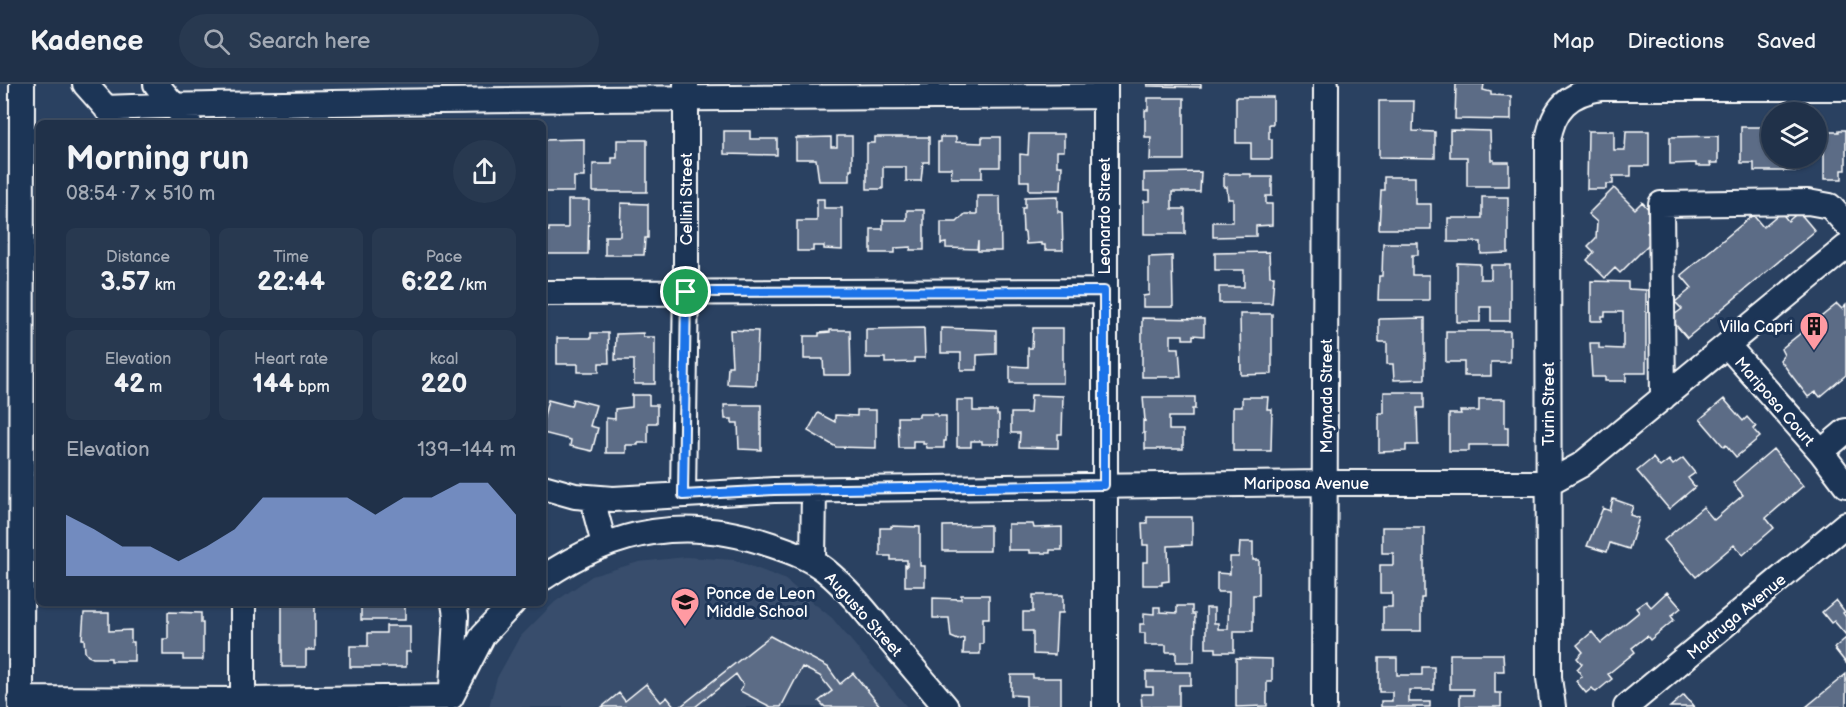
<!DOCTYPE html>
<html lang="en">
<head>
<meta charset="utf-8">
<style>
  :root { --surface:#203149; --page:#283950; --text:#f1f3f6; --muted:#a2a9b4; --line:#3d4c61; --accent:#95b2f1 }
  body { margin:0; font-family:"Balsamiq Sans",sans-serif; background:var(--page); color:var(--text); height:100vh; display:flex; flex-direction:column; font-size:22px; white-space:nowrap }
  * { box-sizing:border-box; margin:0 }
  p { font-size:20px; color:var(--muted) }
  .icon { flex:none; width:33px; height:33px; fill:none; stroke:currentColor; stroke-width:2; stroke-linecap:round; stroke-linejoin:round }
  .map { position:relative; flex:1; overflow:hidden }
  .side { position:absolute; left:36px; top:36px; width:510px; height:486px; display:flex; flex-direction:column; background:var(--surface); border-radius:9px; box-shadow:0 2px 4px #0004,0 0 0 2px var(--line) }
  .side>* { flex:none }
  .controls { position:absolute; left:1761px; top:18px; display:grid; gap:12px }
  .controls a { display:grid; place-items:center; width:66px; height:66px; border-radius:50%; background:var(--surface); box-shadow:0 2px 4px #0004,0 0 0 2px var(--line); font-size:30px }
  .pin { position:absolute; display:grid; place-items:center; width:51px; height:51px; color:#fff; margin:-26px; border:3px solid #fff; border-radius:50%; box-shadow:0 2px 6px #0007 }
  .round { display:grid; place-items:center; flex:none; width:63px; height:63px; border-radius:32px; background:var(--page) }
  .summary { display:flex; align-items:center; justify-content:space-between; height:102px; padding:0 30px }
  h1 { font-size:33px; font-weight:700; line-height:45px }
  .metrics { display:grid; grid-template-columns:repeat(3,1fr); gap:9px; height:102px; padding:6px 30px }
  .metrics div { display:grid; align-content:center; border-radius:9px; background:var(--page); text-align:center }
  .metrics b { font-size:26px; font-weight:700 }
  .metrics small { font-size:16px; font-weight:400 }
  .metrics p { font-size:16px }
  .chart { height:168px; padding:12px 30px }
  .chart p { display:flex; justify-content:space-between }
  .chart svg { width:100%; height:108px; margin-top:6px; fill:var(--accent); opacity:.7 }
  header { display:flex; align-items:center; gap:36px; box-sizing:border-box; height:84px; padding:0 30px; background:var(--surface); border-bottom:2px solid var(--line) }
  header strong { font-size:28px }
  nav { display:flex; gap:33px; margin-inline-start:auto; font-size:21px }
  .search { width:420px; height:54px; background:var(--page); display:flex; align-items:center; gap:15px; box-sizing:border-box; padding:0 21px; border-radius:33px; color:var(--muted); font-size:22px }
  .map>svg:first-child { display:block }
</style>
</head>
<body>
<header>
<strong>Kadence</strong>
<div class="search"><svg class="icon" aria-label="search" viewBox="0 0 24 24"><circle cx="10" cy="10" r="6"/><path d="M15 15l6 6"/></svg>Search here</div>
<nav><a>Map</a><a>Directions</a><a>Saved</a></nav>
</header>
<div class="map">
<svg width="1846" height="623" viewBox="0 0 1846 623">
  <rect width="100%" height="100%" fill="#2a4161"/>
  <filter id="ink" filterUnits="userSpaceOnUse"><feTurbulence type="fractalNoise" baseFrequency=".0167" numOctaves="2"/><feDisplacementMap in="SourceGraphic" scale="12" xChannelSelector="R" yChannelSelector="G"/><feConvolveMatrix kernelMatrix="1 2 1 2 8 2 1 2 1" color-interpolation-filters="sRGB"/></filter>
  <g filter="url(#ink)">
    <path fill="#394e6c" d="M686 473 735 476 784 495 832 534 907 623H489L497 594 519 554 555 518 592 492 639 478Z"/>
    <path fill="#5b6c86" stroke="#fff" stroke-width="1.5" d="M1147 0H1201V3L1147 2Z
      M1456 0H1484L1483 6 1491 8V11L1511 12V36L1455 35Z
      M1236 13H1273V40H1269V55H1272V75H1251V59H1236Z
      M1148 14H1184V76H1150L1151 53H1145V26H1148Z
      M1379 17H1414L1413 47 1435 48V74L1379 73Z
      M1741 43H1772V74H1812V80L1799 81V87H1754V79H1741Z
      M1450 46 1490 47 1491 76H1494V78H1509V102H1467V73H1450Z
      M1839 46H1846V86H1842V95H1824V48H1839Z
      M724 47H750V55H777V71L724 70Z
      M1588 47H1614V66H1625L1626 47H1649V82H1631V92H1613V100H1606V105H1587Z
      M1029 50H1064V67H1057V82H1062L1061 106H1029V97H1020V70L1028 71Z
      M837 52H852V86H850V97H819L816 75H796V54L831 53V63H837Z
      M1718 52V79H1710L1711 82H1696V79L1670 80V53Z
      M875 53H929V78H923L921 97H906V83H883V105H867V59H875Z
      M940 53H956V58L982 59V53H1000V83H982V94H951L952 84H938V58H940Z
      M584 55V93H574V108H543V56Z
      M617 56H647V108H593V80H612V74H617Z
      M1201 88 1200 108H1172V125H1185V150H1144V117H1150V107H1144V89Z
      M1224 90H1251V93H1272V112H1266V120H1272V141L1256 142V152L1213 153V138H1233V115H1228L1227 103H1224Z
      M1384 93H1415V120H1431V145H1379L1381 106H1384Z
      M1614 104 1635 125 1642 118 1653 130 1647 136 1653 143 1647 149 1654 155 1620 189 1615 184 1605 194 1587 176 1594 168 1588 162 1596 154 1597 138 1588 130Z
      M977 112H1000L1001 167H978V157L977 165 946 164V159L941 160V138H957L965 130H977Z
      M1058 112V128H1062L1063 166H1045V161H1041V159L1026 160 1025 148H1023L1022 124H1025V113Z
      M1482 113H1508V169L1481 170V158H1448V134H1482Z
      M817 115H824V124H842V166L824 165V162H813V167H797V137H817Z
      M568 116H589L588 170H543V147H549V144H568Z
      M621 119 648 120V154H645L644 171H605V152H620Z
      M907 126H924V166H910L911 163 895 164V169H871V145H883V136H907Z
      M1781 128 1788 137 1799 128 1815 147 1687 254 1670 234 1682 225 1675 218 1692 204 1681 191 1753 131 1763 143Z
      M1383 159H1418V171H1412V191H1429V216H1378L1379 192H1382Z
      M1269 168 1270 192H1274L1272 219H1219V203H1244V186H1215V169Z
      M1172 172 1173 223H1143V212L1149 211V173Z
      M1457 179 1480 180V195H1491V181H1510V237H1491V223H1480V238H1457Z
      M1591 197 1628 198V205L1646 206V289H1626V297H1605V293H1592L1590 259H1599V264L1623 265V228H1605V232H1602V237H1591Z
      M1837 220 1842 225 1846 221V291L1820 313 1816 308 1808 313 1780 276 1784 271 1781 265Z
      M1240 230H1272V290L1241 291Z
      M1142 234 1204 235V252L1193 251V255H1183V251H1171V264H1179L1181 293H1142Z
      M1425 234V295L1394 296 1393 280H1387V258H1379V235Z
      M924 244 925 274H914V278L885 279V274H866V245Z
      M941 244 996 246V270L977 271V286H961V269H941Z
      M1033 244H1063V299H1010V282L1028 283V264H1032Z
      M730 246 758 247 756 301 727 300 728 282H732Z
      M830 246H850L851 291H824L823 275H804V252H819V249L830 248Z
      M1446 247H1510V278H1491V292H1464V278H1446Z
      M591 249H608L609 279H599V288H578V280H557V254H591Z
      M643 249V253H655V300H634V276H615L616 250Z
      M1384 308H1424V324H1417L1418 361H1406V367L1379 368V329H1384Z
      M632 311H649V321H657V339H648V359H638V361H626V369H606V334L615 335V325L632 323Z
      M1031 311 1063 312 1062 350H1058V364L1019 363 1020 349H1011V329H1030Z
      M1143 313H1195V325H1192V333H1169V346H1183V365H1145V349H1143V336L1145 337Z
      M1242 313H1268L1267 325H1272L1271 367H1233V323H1242Z
      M573 315 596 321 590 342 598 344 592 367 570 362 571 356 543 349V337L548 316 571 322Z
      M1479 315H1505V343H1508V361H1469V367H1449V330H1461L1460 327H1479Z
      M1724 315 1743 337 1747 333 1756 343 1753 345 1760 353 1736 373 1726 361 1724 363 1700 335Z
      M957 316H973V327H997V331H999V360H982V357H971V363H957Z
      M724 321H761V366L739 365 738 339H732V335H725Z
      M857 326H876V364L836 363 808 347 818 329 835 338V331L857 332Z
      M919 330H937V332H946V357H944V364H927L926 360H923V357H913V364H899L898 333H919Z
      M1773 365 1803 402 1766 434 1774 444 1743 471 1734 461 1696 493 1664 456 1703 423 1714 436 1743 411 1733 399Z
      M1653 374 1660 383 1669 376 1673 381 1683 374 1695 389 1688 394 1695 403 1669 425 1637 387Z
      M1613 415 1633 422 1630 431 1639 434 1629 465 1610 459 1607 468 1587 462 1603 424 1610 427Z
      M1147 433H1192V461L1168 462 1169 497 1162 498V501H1143V478H1148V461H1143L1142 439H1147Z
      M1008 440H1033L1034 444 1062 443V466H1050V469H1030V466H1008Z
      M990 441V467H943V442Z
      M891 442 920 443V482H925V502H905V481L907 482V476H891V472H880V444H891Z
      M1382 443H1424V514H1421V547H1383V523H1392V509H1380V481H1393V469H1382Z
      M1240 458H1253V476H1259V511H1253V547H1234V568H1216V564H1206V524H1214V539H1218V545H1228L1229 508H1217V489L1230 490V473H1239Z
      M1667 508 1681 524 1671 532 1674 536 1650 556 1647 552 1632 564 1635 568 1608 590 1612 595 1596 608 1592 604 1586 609 1576 597 1582 592 1577 585 1582 580 1577 574 1583 568 1577 561 1592 548 1601 559 1639 528 1636 524 1646 517 1651 523Z
      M961 511H989V534H983V560H980V570H963L964 554 958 556 951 553 949 534H933V514L961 515Z
      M1033 511H1063V529H1057L1055 571 1033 570V547H1023V528H1033Z
      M1836 516 1845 528 1843 529 1846 533V551L1834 537 1831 539 1822 528Z
      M282 519H315V566H306V583H282Z
      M361 519H405V536H361Z
      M1177 522H1192V530H1195L1194 578H1176V568H1166V561H1145V549H1140V540H1144V529L1154 530V523H1160V528L1177 529Z
      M168 528 201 529V539H203V576H183V571H163V555H168Z
      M84 529H109V547L131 546V558H134V577H111V574H93L88 572 85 568 84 555H82Z
      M386 542H410V568H406V583H350V562H368V549H386Z
      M770 552 828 583 840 600 853 589 881 623H825L819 617 832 607 820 592 802 583 781 623H771L740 607 743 601 736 590 695 623H680Z
      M1846 554V579L1834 564Z
      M1450 570H1503L1504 587H1495V609H1501V623H1460V611H1473V605H1450Z
      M1236 574 1272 575V598H1267V622L1236 623Z
      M1379 574H1397V591H1422V583H1434V606H1409V618H1430V623H1381V617H1392V608H1379Z
      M1146 588H1191V601H1179V623H1142L1141 610H1153V603H1146Z
      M1846 590V623H1806Z
      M1011 591H1033V594H1061V623H1026V612L1011 611Z
      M646 600 661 618 667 613 675 623H602L619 609 625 617Z
      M1684 611 1694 623H1670Z"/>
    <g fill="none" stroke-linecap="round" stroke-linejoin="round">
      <g stroke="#fff" stroke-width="28">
        <path id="minor" d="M85 0 117 36
          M156 0 189 39
          M1105 0V623
          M106 24C181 20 257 21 332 19 589 13 847 14 1105 12
          M543 209 1104 207
          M1727 261 1821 368 1846 401
          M1663 314 1661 120 1808 118 1830 122 1846 140
          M1821 368 1846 347
          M543 403 575 412 613 415 774 406 1326 399H1548L1581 381 1846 163
          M683 411 686 196V0
          M595 414 596 430 604 460
          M813 477 814 406
          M543 494C616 444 688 432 772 461 790 467 810 474 825 486 846 503 864 525 881 546 903 572 924 597 946 623
          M452 603 456 532 454 519
          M451 613 483 551 513 519
          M20 615 243 616 451 613
          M21 623 22 0
          M243 623V519
          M1324 623 1326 0
          M1553 623 1549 594 1548 57C1553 24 1569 9 1602 4H1846
          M1626 623 1846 440"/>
      </g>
      <use href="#minor" stroke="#1d3557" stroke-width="24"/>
    </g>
  </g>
  <g fill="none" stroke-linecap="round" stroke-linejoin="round" filter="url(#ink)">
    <g stroke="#fff" stroke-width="12">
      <path id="route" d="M1104 207V401L774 406 683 411 686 208Z"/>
    </g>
    <use href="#route" stroke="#1a73e8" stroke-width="8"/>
  </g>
  <defs>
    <g id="building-pin" transform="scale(1.5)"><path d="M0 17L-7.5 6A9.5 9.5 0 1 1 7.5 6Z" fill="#ff9aa2" stroke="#1d3557"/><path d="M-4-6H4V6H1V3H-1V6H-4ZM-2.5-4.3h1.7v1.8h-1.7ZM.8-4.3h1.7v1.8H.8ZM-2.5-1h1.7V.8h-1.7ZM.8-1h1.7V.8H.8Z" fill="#111"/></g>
    <g id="school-pin" transform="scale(1.5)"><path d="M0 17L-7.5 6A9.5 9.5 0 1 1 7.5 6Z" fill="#ff9aa2" stroke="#1d3557"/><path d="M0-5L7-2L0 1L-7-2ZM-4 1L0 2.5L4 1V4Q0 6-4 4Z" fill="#111"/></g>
  </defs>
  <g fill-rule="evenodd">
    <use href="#building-pin" x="1814" y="242"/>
    <use href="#school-pin" x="685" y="518"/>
  </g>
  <g text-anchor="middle" stroke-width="6" stroke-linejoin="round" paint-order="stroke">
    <g font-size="16" fill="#fff" stroke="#1d3557">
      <text transform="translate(686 115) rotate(-90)" y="6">Cellini Street</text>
      <text transform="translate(1104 132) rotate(-90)" y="6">Leonardo Street</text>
      <text transform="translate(1326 312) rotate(-90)" y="6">Maynada Street</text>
      <text transform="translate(1775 317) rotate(49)" y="6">Mariposa Court</text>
      <text transform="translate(1548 320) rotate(-90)" y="6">Turin Street</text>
      <text x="1306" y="405">Mariposa Avenue</text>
      <text transform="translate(864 530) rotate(48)" y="6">Augusto Street</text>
      <text transform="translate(1736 532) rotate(-40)" y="6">Madruga Avenue</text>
    </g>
    <g font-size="16" fill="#fff" stroke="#1d3557" text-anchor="end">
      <text x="1793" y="248">Villa Capri</text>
      <text x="706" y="515" text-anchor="start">Ponce de Leon<tspan x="706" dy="18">Middle School</tspan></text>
    </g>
  </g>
</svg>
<div class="controls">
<a><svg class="icon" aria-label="layers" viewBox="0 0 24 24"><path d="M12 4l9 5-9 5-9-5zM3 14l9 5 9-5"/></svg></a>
</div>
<div class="pin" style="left:686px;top:208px;background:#1e9e55"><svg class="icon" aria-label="arrive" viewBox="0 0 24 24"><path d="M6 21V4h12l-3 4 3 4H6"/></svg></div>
<section class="side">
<div class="summary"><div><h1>Morning run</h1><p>08:54 · 7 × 510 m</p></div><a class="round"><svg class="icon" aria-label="share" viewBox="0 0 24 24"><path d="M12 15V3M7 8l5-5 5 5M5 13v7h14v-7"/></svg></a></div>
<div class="metrics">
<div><p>Distance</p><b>3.57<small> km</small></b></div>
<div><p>Time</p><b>22:44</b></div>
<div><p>Pace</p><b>6:22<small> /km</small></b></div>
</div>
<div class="metrics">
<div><p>Elevation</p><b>42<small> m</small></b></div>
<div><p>Heart rate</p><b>144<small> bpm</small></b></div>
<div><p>kcal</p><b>220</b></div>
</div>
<div class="chart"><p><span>Elevation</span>139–144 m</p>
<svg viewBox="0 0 160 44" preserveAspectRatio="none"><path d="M0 44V19L10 25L20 32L30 32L40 38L50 32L60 25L70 12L80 12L90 12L100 12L110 19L120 12L130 12L140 6L150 6L160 19V44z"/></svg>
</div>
</section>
</div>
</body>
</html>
